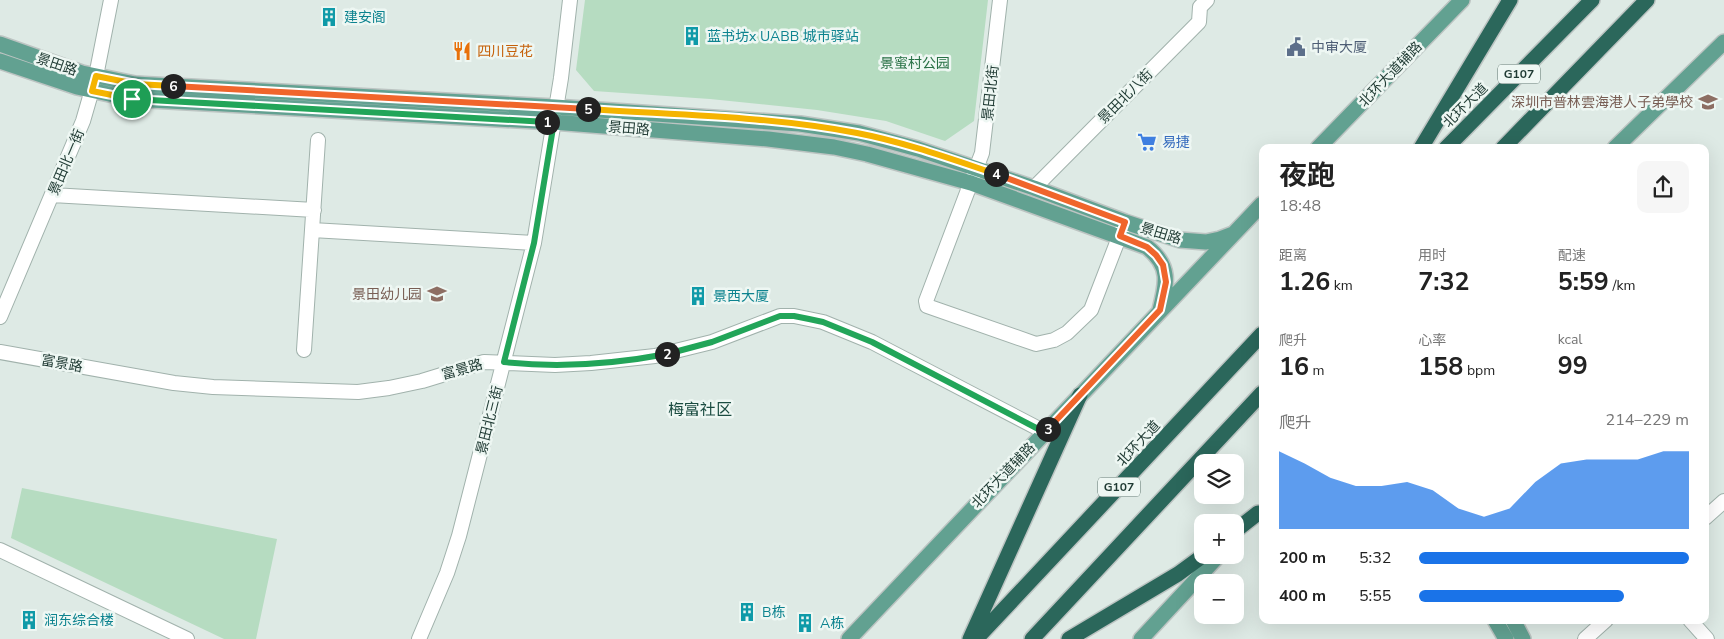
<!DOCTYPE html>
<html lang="zh">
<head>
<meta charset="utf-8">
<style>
  :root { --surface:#fff; --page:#f6f6f6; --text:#222; --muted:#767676; --accent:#1a73e8 }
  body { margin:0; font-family:"Nunito Sans","Noto Sans SC",sans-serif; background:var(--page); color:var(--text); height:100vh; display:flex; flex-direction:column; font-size:19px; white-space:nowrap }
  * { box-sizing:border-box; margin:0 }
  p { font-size:16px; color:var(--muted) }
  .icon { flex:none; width:28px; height:28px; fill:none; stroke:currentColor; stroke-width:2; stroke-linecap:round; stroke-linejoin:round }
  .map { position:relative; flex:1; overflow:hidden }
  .drawer { position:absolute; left:1259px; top:144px; width:450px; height:480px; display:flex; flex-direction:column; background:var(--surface); border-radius:10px; box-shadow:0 5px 20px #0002 }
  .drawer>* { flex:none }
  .fabs { position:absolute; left:1194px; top:454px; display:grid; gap:10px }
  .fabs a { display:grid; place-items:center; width:50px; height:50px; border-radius:10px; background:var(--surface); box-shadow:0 5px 20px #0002; font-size:25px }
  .pin { position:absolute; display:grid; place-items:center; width:42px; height:42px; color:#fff; margin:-21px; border:2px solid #fff; border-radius:50%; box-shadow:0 1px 5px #0007 }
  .km { position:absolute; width:25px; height:25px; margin:-12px; border-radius:50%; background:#222; color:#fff; font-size:14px; line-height:25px; text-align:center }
  .round { display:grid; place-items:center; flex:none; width:52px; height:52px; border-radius:10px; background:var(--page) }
  .overview { display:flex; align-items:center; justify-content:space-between; height:85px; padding:0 20px }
  h1 { font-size:28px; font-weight:700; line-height:38px }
  .metrics { display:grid; grid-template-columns:repeat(3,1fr); gap:8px; height:85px; padding:5px 20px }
  .metrics div { display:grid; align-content:center }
  .metrics b { font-size:25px; font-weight:700 }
  .metrics small { font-size:14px; font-weight:400 }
  .metrics p { font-size:14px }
  .chart { height:140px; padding:10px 20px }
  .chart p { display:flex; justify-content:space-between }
  .chart svg { width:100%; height:90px; margin-top:5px; fill:var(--accent); opacity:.7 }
  ul { padding:0 20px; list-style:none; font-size:16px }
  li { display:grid; grid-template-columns:80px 60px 1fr; align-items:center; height:38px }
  li i { height:12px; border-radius:6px; background:var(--accent) }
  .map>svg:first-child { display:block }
</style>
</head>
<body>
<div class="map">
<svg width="1724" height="639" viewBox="0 0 1724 639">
  <rect width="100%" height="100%" fill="#deeae5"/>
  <path fill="#b6dcc1" d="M585 0H988L974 121 945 141 886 121 817 110 710 99 594 91 576 70Z
    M22 488 277 539 256 639H224L11 538Z"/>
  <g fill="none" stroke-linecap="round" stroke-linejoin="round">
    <g stroke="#a1b2ac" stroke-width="16">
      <path id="minor" d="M1000 0 982 153 926 301 927 306 1036 344 1054 340 1067 333 1091 310 1123 227
        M1034 188 1199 22 1200 7 1207 0
        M52 195 314 210
        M312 230 534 243
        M0 317 83 121 96 76 111 0
        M304 350 318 140
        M0 352 174 383 213 387 358 392 389 388 422 381 484 362 555 365 591 363 655 356 712 342 780 316H794L823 322 872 342 1045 432
        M1705 518 1724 501
        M0 550 187 639
        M1690 620 1707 639
        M419 639 447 573 459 536 534 243 561 78 570 0
        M1585 639 1606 620"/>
    </g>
    <g stroke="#bcc4c2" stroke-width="18">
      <path id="major" d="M0 44 82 73 135 84 555 107 800 124 859 133 918 149 1034 188 1125 222 1180 240 1206 242 1220 239 1233 234
        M0 61 77 87 132 99 553 122 768 139 834 147 867 154 971 183 1147 247C1171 266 1167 283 1160 310
        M1318 148 1462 0
        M1615 148 1724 42
        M1495 620 1506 639
        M1513 620 1523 639
        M849 639 1262 204
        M1141 639 1219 555"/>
    </g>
    <g stroke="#bcc4c2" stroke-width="18">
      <path id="highway" d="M1421 148 1510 0
        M1446 148 1592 0
        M1503 148 1647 0
        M1235 531 1258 513
        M970 639 1080 395
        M976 639 1262 334
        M1032 639 1262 393
        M1069 639 1178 574 1204 555"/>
    </g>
    <use href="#minor" stroke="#fff" stroke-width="14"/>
    <use href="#major" stroke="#62a191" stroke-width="15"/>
    <use href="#highway" stroke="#2b675b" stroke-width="15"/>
  </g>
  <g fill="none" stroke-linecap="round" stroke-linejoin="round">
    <g stroke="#fff" stroke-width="10">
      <path id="split-1" d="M132 99 547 122"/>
    </g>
    <g stroke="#fff" stroke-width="10">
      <path id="split-2" d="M547 122H554L534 243 504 362C557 368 614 364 667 354"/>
    </g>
    <g stroke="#fff" stroke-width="10">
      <path id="split-3" d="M667 354 712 342 780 316H794L809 319 823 322 872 342 1044 432 1048 429"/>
    </g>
    <g stroke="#fff" stroke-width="10">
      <path id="split-4" d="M996 174 1125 222 1120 236 1147 247 1156 255 1163 265 1166 282 1160 310 1048 429"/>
    </g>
    <g stroke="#fff" stroke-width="10">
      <path id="split-5" d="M588 109C677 115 769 116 857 133 904 142 951 159 996 174"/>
    </g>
    <g stroke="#fff" stroke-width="10">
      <path id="split-6" d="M173 86 588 109"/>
    </g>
    <g stroke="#fff" stroke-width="10">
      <path id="split-7" d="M132 99 92 91 96 76 136 84 173 86"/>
    </g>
    <use href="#split-1" stroke="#22a559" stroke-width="6"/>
    <use href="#split-2" stroke="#22a559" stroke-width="6"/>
    <use href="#split-3" stroke="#22a559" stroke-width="6"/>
    <use href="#split-4" stroke="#f0652b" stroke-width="6"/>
    <use href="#split-5" stroke="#f5b400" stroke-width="6"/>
    <use href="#split-6" stroke="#f0652b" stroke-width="6"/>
    <use href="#split-7" stroke="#f5b400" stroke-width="6"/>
  </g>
  <defs>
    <g id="building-bare" transform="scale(1.5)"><path d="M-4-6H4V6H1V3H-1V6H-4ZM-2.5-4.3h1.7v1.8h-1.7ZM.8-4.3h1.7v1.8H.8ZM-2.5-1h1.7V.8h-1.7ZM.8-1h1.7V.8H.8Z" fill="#0f9aa8" stroke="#eef7f3" stroke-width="2.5" paint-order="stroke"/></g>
    <g id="civic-bare" transform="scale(1.5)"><path d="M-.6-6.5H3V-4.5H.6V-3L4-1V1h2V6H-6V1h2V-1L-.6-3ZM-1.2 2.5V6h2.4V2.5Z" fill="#5c6f8a" stroke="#eef7f3" stroke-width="2.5" paint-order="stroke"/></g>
    <g id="restaurant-bare" transform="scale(1.5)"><path d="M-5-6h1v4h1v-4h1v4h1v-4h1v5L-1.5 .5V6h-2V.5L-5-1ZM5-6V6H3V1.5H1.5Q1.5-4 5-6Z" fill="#e8710a" stroke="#eef7f3" stroke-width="2.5" paint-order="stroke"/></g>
    <g id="school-bare" transform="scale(1.5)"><path d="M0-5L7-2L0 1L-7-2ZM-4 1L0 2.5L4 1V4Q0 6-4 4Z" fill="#8d6e63" stroke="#eef7f3" stroke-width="2.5" paint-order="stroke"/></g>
    <g id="supermarket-bare" transform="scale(1.5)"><path d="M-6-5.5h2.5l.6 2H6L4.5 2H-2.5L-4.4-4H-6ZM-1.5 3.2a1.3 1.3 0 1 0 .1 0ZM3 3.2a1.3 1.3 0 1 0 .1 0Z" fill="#3f7fe0" stroke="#eef7f3" stroke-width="2.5" paint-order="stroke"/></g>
  </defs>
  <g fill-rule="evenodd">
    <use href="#building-bare" x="329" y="17"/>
    <use href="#building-bare" x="692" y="36"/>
    <use href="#civic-bare" x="1296" y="47"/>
    <use href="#restaurant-bare" x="462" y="51"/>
    <use href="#school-bare" x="1708" y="102"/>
    <use href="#supermarket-bare" x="1147" y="142"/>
    <use href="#school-bare" x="437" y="294"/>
    <use href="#building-bare" x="698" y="296"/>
    <use href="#building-bare" x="747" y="612"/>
    <use href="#building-bare" x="29" y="620"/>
    <use href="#building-bare" x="805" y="623"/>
  </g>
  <g text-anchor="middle" stroke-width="5" stroke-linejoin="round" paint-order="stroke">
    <g fill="#eef7f3" stroke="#5d736d" stroke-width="1">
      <rect x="1498" y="64.5" width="42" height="19" rx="4"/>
      <rect x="1098" y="477.5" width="42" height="19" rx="4"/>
    </g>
    <g font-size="12" font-weight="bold" fill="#1f3a33">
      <text x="1519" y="78">G107</text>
      <text x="1119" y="491">G107</text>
    </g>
    <g font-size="14" fill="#0d838f" stroke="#eef7f3" text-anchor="start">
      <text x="344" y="22">建安阁</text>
      <text x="707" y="41">蓝书坊x UABB 城市驿站</text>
      <text x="713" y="301">景西大厦</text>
      <text x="762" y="617">B栋</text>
      <text x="44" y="625">润东综合楼</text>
      <text x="820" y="628">A栋</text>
    </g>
    <g font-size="14" fill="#4e5e75" stroke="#eef7f3" text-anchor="start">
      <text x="1311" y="52">中审大厦</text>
    </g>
    <g font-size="14" fill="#c56008" stroke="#eef7f3" text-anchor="start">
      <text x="477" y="56">四川豆花</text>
    </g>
    <g font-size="14" fill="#297146" stroke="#eef7f3">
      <text x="915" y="68">景蜜村公园</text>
    </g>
    <g font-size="14" fill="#1f3a33" stroke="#eef7f3">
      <text transform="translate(57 64) rotate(19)" y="5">景田路</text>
      <text transform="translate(1390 74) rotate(-46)" y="5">北环大道辅路</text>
      <text transform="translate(990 93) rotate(-84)" y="5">景田北街</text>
      <text transform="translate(1125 96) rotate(-45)" y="5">景田北八街</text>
      <text transform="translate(1465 105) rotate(-45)" y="5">北环大道</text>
      <text transform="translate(629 128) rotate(5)" y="5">景田路</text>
      <text transform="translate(66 162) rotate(-67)" y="5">景田北一街</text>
      <text transform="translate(1161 233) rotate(17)" y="5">景田路</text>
      <text transform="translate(62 363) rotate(10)" y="5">富景路</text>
      <text transform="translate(462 369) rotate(-16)" y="5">富景路</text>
      <text transform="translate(489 420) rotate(-76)" y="5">景田北三街</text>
      <text transform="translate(1138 443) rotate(-47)" y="5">北环大道</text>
      <text transform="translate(1003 475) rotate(-46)" y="5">北环大道辅路</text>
    </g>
    <g font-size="14" fill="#785e54" stroke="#eef7f3" text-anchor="end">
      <text x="1693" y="107">深圳市普林雲海港人子弟學校</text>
      <text x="422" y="299">景田幼儿园</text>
    </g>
    <g font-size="14" fill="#366cbe" stroke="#eef7f3" text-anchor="start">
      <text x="1162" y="147">易捷</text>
    </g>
    <g font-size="16" fill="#1b4c41" stroke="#eef7f3">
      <text x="700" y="415">梅富社区</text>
    </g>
  </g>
</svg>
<div class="fabs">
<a><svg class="icon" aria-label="layers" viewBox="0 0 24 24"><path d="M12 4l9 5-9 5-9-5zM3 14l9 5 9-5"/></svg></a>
<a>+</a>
<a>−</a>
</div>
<div class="pin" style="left:132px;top:99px;background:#1e9e55"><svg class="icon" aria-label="arrive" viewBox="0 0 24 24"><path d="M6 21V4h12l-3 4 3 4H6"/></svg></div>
<b class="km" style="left:547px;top:122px">1</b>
<b class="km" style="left:667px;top:354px">2</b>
<b class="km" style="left:1048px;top:429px">3</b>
<b class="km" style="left:996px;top:174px">4</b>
<b class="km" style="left:588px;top:109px">5</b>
<b class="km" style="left:173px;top:86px">6</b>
<section class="drawer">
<div class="overview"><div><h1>夜跑</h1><p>18:48</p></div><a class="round"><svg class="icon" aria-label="share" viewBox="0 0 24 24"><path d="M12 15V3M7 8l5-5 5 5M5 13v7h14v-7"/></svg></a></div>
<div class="metrics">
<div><p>距离</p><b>1.26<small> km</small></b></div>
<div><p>用时</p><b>7:32</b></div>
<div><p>配速</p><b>5:59<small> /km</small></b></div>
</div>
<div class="metrics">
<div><p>爬升</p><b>16<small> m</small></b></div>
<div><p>心率</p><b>158<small> bpm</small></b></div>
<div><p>kcal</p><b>99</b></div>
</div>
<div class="chart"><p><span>爬升</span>214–229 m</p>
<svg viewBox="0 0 160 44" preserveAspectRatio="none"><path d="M0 44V6L10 12L20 19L30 23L40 23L50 21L60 25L70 34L80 38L90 34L100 21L110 12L120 10L130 10L140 10L150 6L160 6V44z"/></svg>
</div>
<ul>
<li><b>200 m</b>5:32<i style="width:100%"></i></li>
<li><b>400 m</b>5:55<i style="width:76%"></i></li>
</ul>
</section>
</div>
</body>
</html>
